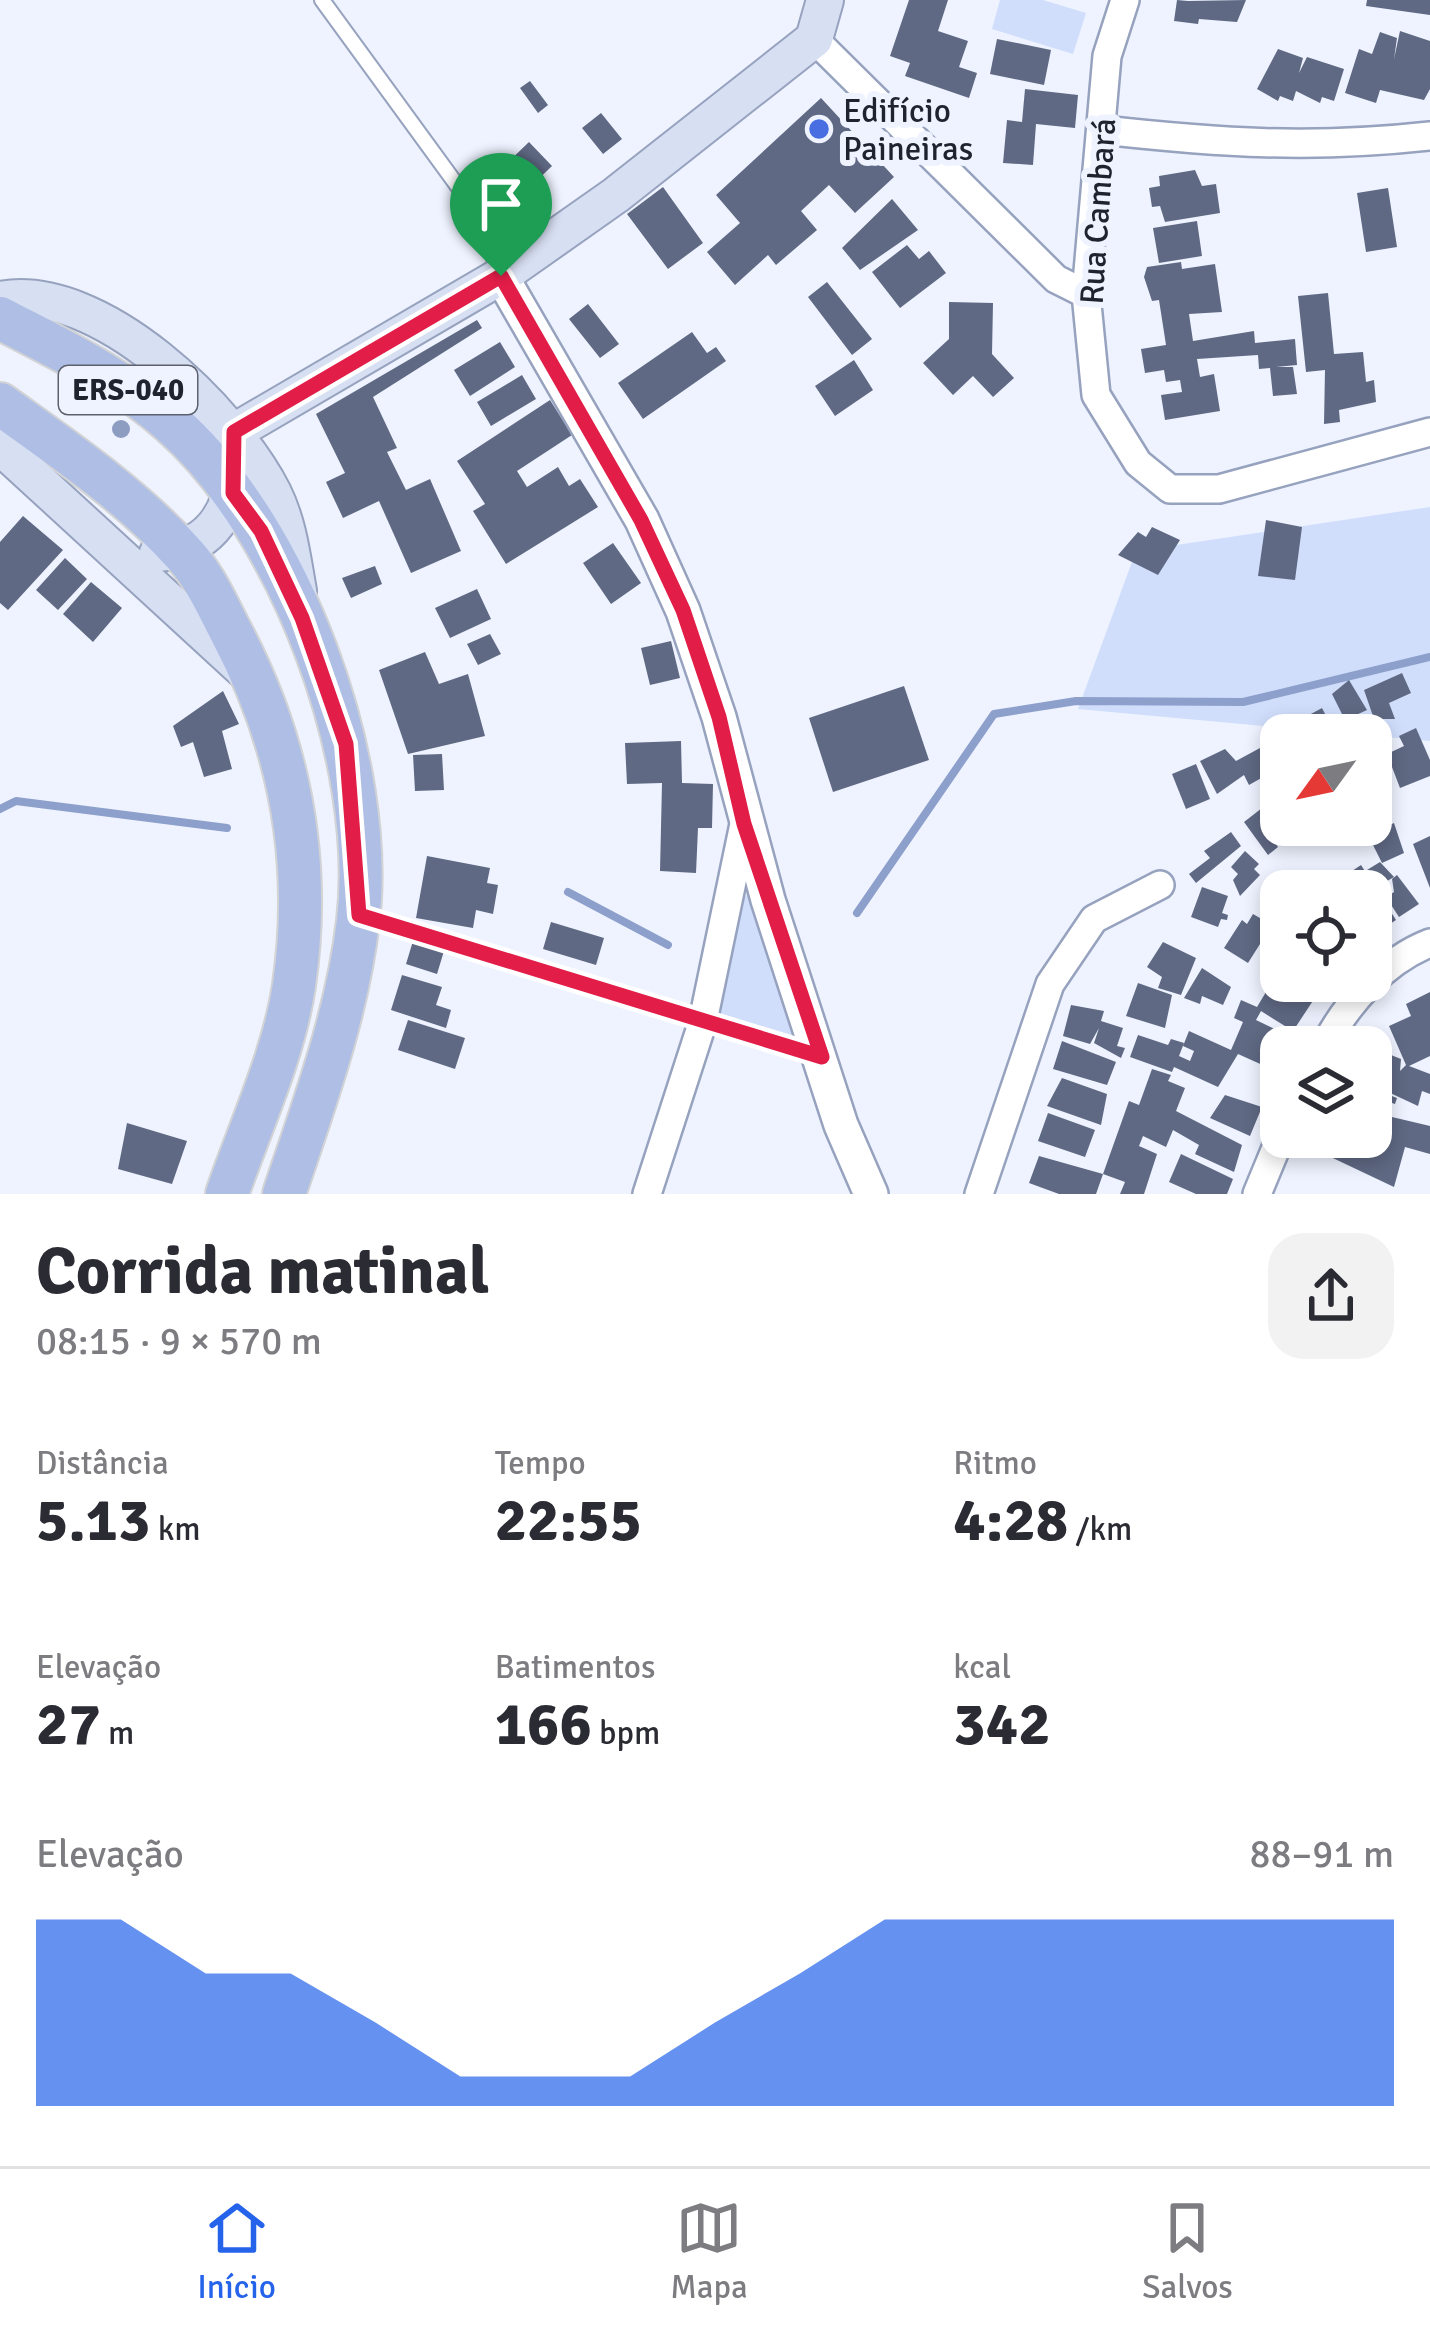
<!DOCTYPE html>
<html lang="pt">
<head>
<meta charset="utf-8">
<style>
  :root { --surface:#fff; --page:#f2f2f3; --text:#2b2b33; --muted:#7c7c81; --line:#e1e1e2; --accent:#2563eb }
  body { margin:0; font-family:Signika,sans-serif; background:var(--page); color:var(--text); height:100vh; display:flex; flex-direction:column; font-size:45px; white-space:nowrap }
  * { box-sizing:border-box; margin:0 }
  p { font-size:39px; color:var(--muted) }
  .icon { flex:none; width:66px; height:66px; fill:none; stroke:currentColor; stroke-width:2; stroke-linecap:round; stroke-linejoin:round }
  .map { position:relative; height:1194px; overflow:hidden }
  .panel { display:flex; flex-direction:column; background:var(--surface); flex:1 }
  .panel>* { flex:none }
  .needle { width:78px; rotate:237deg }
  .fabs { position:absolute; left:1260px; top:714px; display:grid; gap:24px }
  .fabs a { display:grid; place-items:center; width:132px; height:132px; border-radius:24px; background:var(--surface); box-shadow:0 6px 18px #0003; font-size:60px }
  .pin { position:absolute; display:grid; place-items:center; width:102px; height:102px; color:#fff; margin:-123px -51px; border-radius:50% 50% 50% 0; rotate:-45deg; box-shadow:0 0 12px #0007 }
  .pin .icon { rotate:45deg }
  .round { display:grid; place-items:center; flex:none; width:126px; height:126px; border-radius:36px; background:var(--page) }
  .overview { display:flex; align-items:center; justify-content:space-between; height:204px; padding:0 36px }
  h1 { font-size:66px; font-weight:800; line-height:90px }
  .metrics { display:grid; grid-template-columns:repeat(3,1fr); gap:18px; height:204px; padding:12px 36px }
  .metrics div { display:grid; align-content:center }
  .metrics b { font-size:60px; font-weight:800 }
  .metrics small { font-size:33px; font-weight:400 }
  .metrics p { font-size:33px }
  .chart { height:336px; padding:24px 36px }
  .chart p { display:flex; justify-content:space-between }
  .chart svg { width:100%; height:216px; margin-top:12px; fill:var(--accent); opacity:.7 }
  .menu { display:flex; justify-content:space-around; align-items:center; height:168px; border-top:3px solid var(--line); background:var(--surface); font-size:33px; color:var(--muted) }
  .menu a { display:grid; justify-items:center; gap:6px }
  .menu .on { color:var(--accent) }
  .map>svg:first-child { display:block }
</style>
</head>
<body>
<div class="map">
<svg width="1430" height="1194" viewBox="0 0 1430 1194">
  <rect width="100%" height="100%" fill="#eef3ff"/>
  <path fill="#d0defc" d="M1000 0H1043L1086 13 1073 54 992 29Z
    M1430 507V741L1078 709 1136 551Z
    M753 891 801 1044 718 1020 744 897Z"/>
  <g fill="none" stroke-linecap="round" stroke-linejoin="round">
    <path stroke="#8d9fcb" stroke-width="8" d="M0 809 16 801 227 828
      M568 892 668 945
      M857 913 994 714 1076 701 1243 702 1430 657"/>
  </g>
  <path fill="#5f6983" d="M909 0H948L938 31 968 41 959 67 977 73 969 98 905 76 910 63 890 56Z
    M1177 0 1188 1 1246 0 1237 22 1199 19 1198 24 1174 21Z
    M1367 0H1430V15L1366 6Z
    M1400 31 1430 41V89L1424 100 1380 90 1376 103 1345 93 1359 49 1372 54 1380 32 1397 38 1394 59Z
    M997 39 1051 50 1044 85 990 74Z
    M1278 49 1303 58 1299 73 1307 57 1344 69 1334 101 1322 97 1320 103 1296 91 1293 101 1280 96 1278 101 1257 89Z
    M530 81 548 105 538 113 520 88Z
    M1025 89 1078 95 1075 128 1036 124 1033 165 1003 163 1007 120 1022 122Z
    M821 98 894 177 855 213 829 185 801 211 817 230 776 265 768 255 735 285 707 252 740 223 716 195Z
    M601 113 622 139 603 154 582 128Z
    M529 142 552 166 520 197 496 174Z
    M1195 170 1202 186 1216 184 1220 213 1165 222 1160 206 1152 207 1149 188 1160 186 1159 176Z
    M663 187 703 243 668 269 627 214Z
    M1388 188 1397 247 1366 252 1357 193Z
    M892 199 918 230 860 270 842 248Z
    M1197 221 1202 256 1159 263 1153 228Z
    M907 245 919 259 929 251 946 273 900 308 872 272Z
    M1181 262 1182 269 1215 264 1222 312 1189 314 1193 341 1254 331 1255 343 1295 339 1297 365 1276 367H1293L1297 394 1273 396 1270 368 1259 369 1258 355 1197 359 1200 377 1214 374 1220 411 1165 420 1161 395 1182 392 1180 380 1166 382 1164 370 1145 373 1141 349 1166 345 1159 300 1152 301 1144 277 1147 267Z
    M827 282 872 339 852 355 808 297Z
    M1328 293 1334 354 1363 352 1366 382 1374 380 1376 402 1339 410 1340 422 1324 424 1325 370 1306 372 1298 296Z
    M949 302 993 303 992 354 1014 378 993 397 973 376 953 395 923 363 949 339Z
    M588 304 619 344 600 358 569 319Z
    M477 320 482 328 373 397 397 448 387 452 406 490 430 479 461 551 411 573 379 501 343 518 326 482 345 473 316 414Z
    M692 332 707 353 716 347 726 361 643 419 618 383Z
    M500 342 515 367 470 396 454 370Z
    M854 360 873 390 835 416 815 386Z
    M522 375 536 399 491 426 477 402Z
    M550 400 572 435 517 471 527 487 558 467 569 486 580 479 598 507 506 564 473 511 485 504 457 461Z
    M23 516 63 550 8 610 0 603V542Z
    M1266 520 1302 527 1295 580 1258 576Z
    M1152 527 1180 540 1158 575 1118 555 1138 532 1146 537Z
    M613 543 641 583 611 604 583 563Z
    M65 558 87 579 58 610 36 590Z
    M375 566 382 584 351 598 342 578Z
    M91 582 122 608 93 642 63 614Z
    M477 589 491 619 450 638 435 608Z
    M490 634 501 654 478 665 467 644Z
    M671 641 680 678 650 685 641 648Z
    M425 652 439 684 468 674 485 736 408 754 379 670Z
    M1402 673 1411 693 1389 703 1395 719H1374L1364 690Z
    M1349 680 1367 710 1345 720 1332 694Z
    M904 686 929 760 833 792 809 718Z
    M223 691 239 724 222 731 232 769 204 777 193 742 181 747 173 726Z
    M1322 708 1336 735H1281V767L1249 785 1244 775 1217 794 1200 761 1225 749 1236 761 1275 740 1267 724 1277 719 1283 729Z
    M1369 717 1384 729 1371 744V735L1349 731Z
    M1416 728 1430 760V776L1400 788 1387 754 1404 746 1399 736Z
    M681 741 682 783 713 784 712 828H698L696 873 660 871 662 783 627 784 625 743Z
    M442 754 444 790 415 791 413 755Z
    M1196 764 1210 799 1186 809 1172 774Z
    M1276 796 1281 825H1306L1286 839 1263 805Z
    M1262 808 1280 833 1272 839 1278 847 1268 855 1244 822Z
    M1394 823 1404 853 1382 863 1368 835Z
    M1231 832 1241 846 1196 883 1189 874 1210 858 1204 851Z
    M1430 836V888L1413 844Z
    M1245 851 1259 864 1254 869 1260 875 1240 896 1233 880 1238 874 1231 867Z
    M427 856 490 868 487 883 498 885 493 914 476 910 473 928 416 918Z
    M1380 862 1394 877 1377 887 1367 870Z
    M1361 865 1396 920 1373 935 1371 891H1348L1340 879Z
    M1397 875 1419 904 1399 917 1386 897 1394 892 1392 879Z
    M1202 887 1228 896 1222 913 1228 915 1227 920 1221 919 1218 927 1191 917Z
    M1253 914 1272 925 1248 963 1224 948 1242 920 1247 924Z
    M551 922 604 938 596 965 543 949Z
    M413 941 444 951 437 974 406 964Z
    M1163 942 1196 958 1181 995 1158 988 1162 977 1147 967Z
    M1202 968 1231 987 1223 1005 1202 996 1200 1004 1184 998Z
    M402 975 442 987 436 1005 451 1010 446 1028 391 1010Z
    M1283 981H1326L1293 1031 1261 1011 1256 1020 1291 1037 1281 1047 1276 1071 1238 1054 1218 1087 1174 1067 1172 1072 1130 1057 1138 1035 1168 1045 1171 1039 1184 1043 1179 1056 1190 1061 1194 1051 1183 1046 1189 1031 1231 1050 1243 1022 1234 1018 1241 1000 1257 1007 1272 982 1286 990Z
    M1138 983 1172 995 1165 1028 1126 1016Z
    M1430 992V1056L1409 1066 1430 1074V1094L1422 1091 1418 1106 1371 1084V1047L1401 1059 1400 1071 1406 1065 1389 1026 1411 1016 1406 1004Z
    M1071 1005 1104 1011 1101 1021 1123 1028 1117 1046 1125 1048 1121 1058 1094 1043 1099 1028 1090 1044 1063 1036Z
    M408 1020 465 1038 455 1069 398 1050Z
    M1062 1041 1116 1062 1107 1085 1053 1069Z
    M1152 1069 1171 1075 1168 1081 1185 1088 1176 1111 1242 1145 1234 1172 1195 1154 1199 1145 1173 1130 1166 1147 1143 1136 1139 1146 1157 1154 1144 1194H1120L1125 1182 1103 1174 1096 1194H1059L1029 1183 1039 1156 1103 1174 1129 1101 1139 1105Z
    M1062 1078 1107 1094 1101 1125 1047 1106Z
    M1371 1088 1397 1098 1395 1104 1389 1102 1380 1125 1371 1122Z
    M1225 1095 1262 1107 1250 1136 1210 1118Z
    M1048 1113 1095 1130 1085 1157 1038 1141Z
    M1392 1117 1430 1126V1154L1405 1147 1394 1187 1318 1151 1323 1137 1371 1134 1384 1139Z
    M127 1123 187 1141 172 1184 118 1169Z
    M1181 1154 1233 1179 1227 1194H1196L1169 1182Z"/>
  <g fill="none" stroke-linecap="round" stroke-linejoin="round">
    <g stroke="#96a2be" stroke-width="18">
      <path id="service" d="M322 0 470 203 499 270"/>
    </g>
    <g stroke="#96a2be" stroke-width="32">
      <path id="minor" d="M1125 0 1107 56 1086 294 1096 395 1138 463 1170 489H1219L1430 432
        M814 39 1056 279 1086 294
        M1103 130C1220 143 1312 149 1430 136
        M1324 1047C1347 1003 1384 961 1430 943
        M647 1194 703 1021 744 824
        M979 1194 1050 984 1094 919 1160 885
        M1257 1194 1281 1136"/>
    </g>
    <g stroke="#96a2be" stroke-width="38">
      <path id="tertiary" d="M501 276 642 520 683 611 719 717 768 900 841 1125 871 1194"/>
    </g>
    <g stroke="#96a2be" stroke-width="40">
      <path id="secondary" d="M0 300C99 281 231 411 273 493 288 523 292 557 298 591
        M234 432 501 276 616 195 814 39 825 0
        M0 446 245 671
        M158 553C206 549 230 518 235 472"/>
    </g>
    <g stroke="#d2d3d5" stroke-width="46">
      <path id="primary" d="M0 318C59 349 121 378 171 423 291 528 377 763 358 921 347 1016 314 1104 284 1194
        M0 404C64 450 131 495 184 554 205 577 217 605 231 632 289 742 312 861 294 985 284 1055 250 1127 227 1194"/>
    </g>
    <path stroke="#828793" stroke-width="4.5" stroke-dasharray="6 6" stroke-linecap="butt" d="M394 923 680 1014
      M726 1028 783 1045"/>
    <use href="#service" stroke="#fff" stroke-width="14"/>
    <use href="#minor" stroke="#fff" stroke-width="27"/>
    <use href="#tertiary" stroke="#fff" stroke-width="33"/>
    <use href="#secondary" stroke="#d7dff2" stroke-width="36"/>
    <use href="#primary" stroke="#afbee5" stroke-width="42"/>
  </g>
  <circle fill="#8d9cc1" cx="121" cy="429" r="9"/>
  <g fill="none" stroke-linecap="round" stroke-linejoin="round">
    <g stroke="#fff" stroke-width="24">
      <path id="route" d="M501 276 641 520 683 610 719 717 744 824 822 1057 359 915 346 744 302 618 261 531 233 493 234 432Z"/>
    </g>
    <use href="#route" stroke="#e11d48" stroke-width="15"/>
  </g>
  <circle fill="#496ee1" stroke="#eef3ff" stroke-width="4.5" cx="819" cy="129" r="12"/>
  <g text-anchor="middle" stroke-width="12" stroke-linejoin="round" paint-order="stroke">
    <rect fill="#eef3ff" stroke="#5c616d" stroke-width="3" x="59" y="366" width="138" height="48" rx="9"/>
    <g font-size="30" font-weight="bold" fill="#1e232e">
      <text x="128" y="400">ERS-040</text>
    </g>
    <g font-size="33" fill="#1e232e" stroke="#eef3ff" text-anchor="start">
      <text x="843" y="122">Edifício<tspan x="843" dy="38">Paineiras</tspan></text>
    </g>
    <g font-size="33" fill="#1e232e" stroke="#eef3ff">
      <text transform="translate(1097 211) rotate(-86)" y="12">Rua Cambará</text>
    </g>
  </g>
</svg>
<div class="fabs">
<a><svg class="needle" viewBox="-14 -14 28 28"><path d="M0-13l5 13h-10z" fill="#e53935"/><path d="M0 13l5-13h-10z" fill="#7c7c81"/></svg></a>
<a><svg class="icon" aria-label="locate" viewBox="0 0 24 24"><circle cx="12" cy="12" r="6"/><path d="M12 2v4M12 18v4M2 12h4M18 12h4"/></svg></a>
<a><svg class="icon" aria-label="layers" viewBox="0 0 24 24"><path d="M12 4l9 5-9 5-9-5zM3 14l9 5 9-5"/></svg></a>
</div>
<div class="pin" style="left:501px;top:276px;background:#1e9e55"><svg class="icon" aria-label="arrive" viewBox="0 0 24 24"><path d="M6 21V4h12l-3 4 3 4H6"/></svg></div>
</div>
<section class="panel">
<div class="overview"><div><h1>Corrida matinal</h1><p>08:15 · 9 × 570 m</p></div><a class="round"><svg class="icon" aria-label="share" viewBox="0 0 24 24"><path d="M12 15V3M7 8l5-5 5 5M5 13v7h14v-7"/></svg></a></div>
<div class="metrics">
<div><p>Distância</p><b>5.13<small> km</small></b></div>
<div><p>Tempo</p><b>22:55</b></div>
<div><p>Ritmo</p><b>4:28<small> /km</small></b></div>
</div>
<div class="metrics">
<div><p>Elevação</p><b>27<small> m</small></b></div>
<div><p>Batimentos</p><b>166<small> bpm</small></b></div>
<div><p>kcal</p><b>342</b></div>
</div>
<div class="chart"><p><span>Elevação</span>88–91 m</p>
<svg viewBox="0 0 160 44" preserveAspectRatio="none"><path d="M0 44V6L10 6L20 17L30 17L40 27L50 38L60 38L70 38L80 27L90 17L100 6L110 6L120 6L130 6L140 6L150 6L160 6V44z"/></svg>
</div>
</section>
<nav class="menu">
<a class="on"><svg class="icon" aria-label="home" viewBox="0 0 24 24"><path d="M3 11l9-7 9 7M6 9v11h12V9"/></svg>Início</a>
<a><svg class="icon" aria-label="map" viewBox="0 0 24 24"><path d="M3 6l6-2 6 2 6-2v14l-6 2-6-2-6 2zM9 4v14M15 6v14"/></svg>Mapa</a>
<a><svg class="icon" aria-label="saved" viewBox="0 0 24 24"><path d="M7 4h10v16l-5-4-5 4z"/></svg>Salvos</a>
</nav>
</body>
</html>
